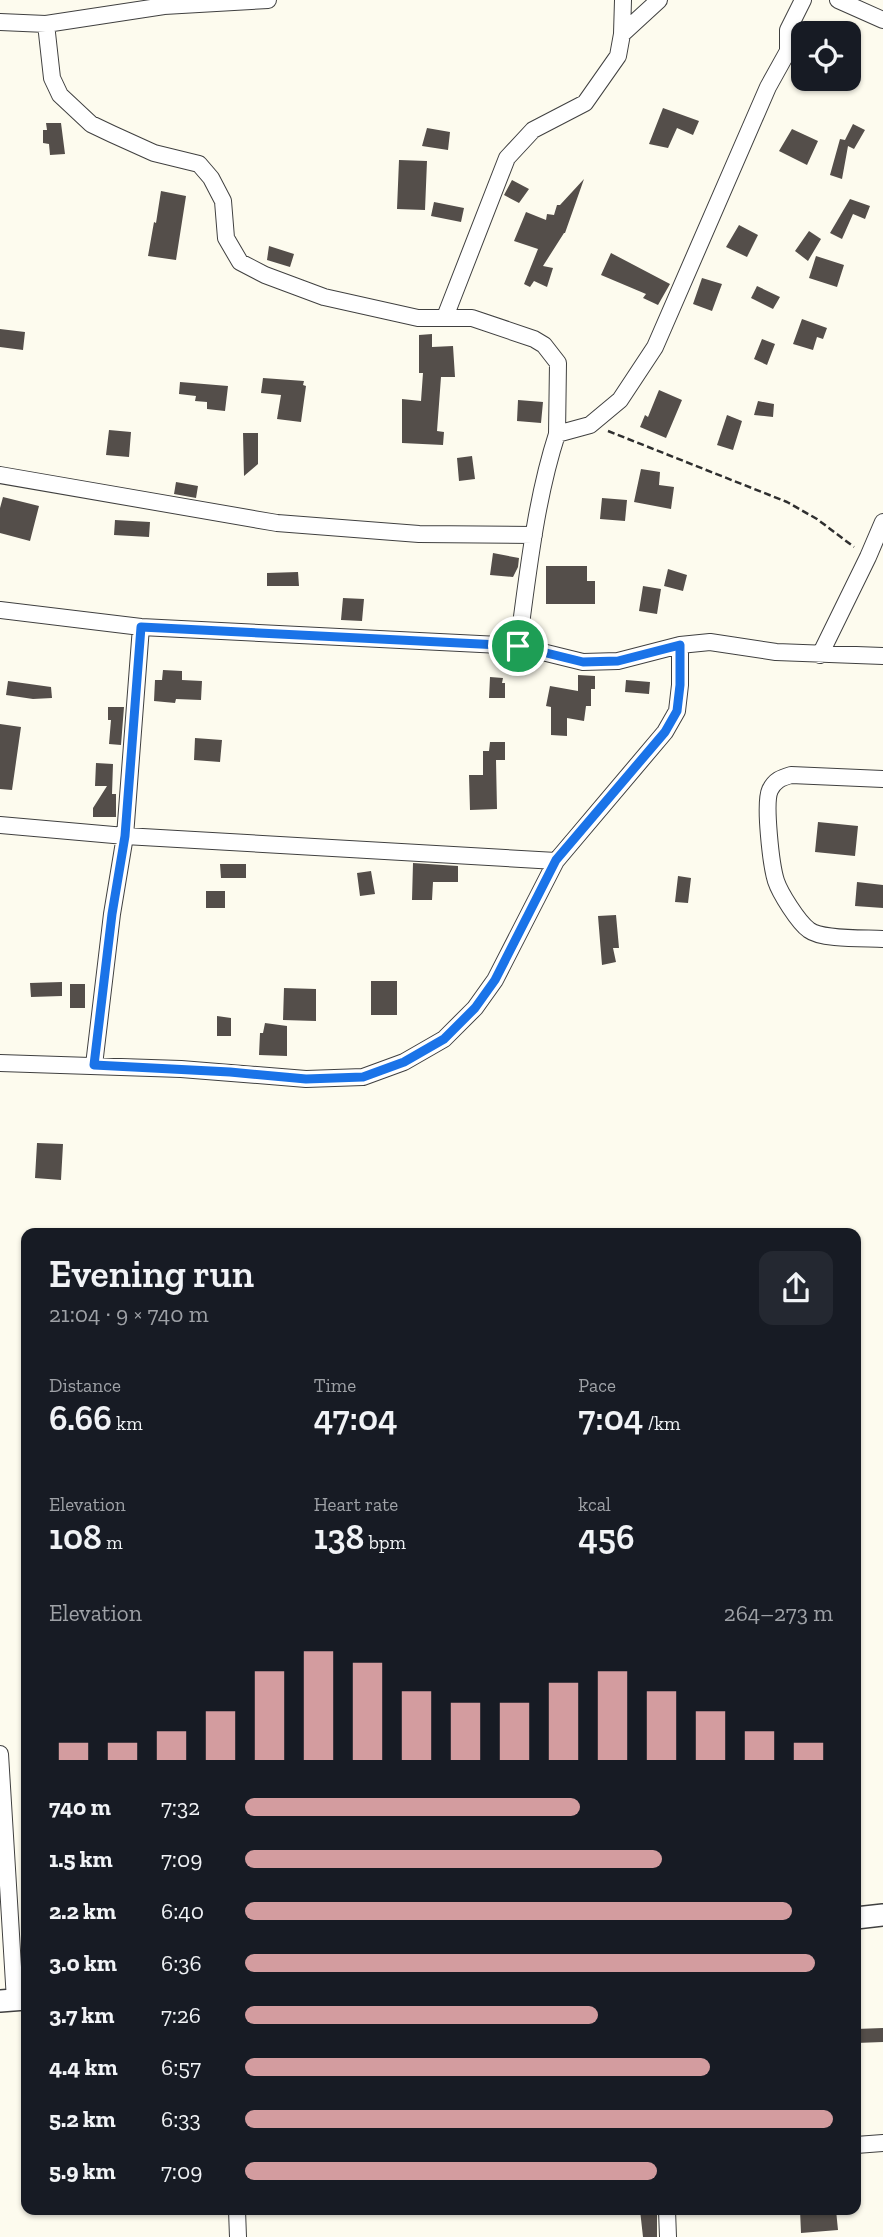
<!DOCTYPE html>
<html lang="en">
<head>
<meta charset="utf-8">
<style>
  :root { --surface:#171b24; --page:#242831; --text:#f1f3f6; --muted:#9ea1a6; --accent:#d39c9f }
  body { margin:0; font-family:"Zilla Slab",serif; background:var(--page); color:var(--text); height:100vh; display:flex; flex-direction:column; font-size:26px; white-space:nowrap }
  * { box-sizing:border-box; margin:0 }
  p { font-size:23px; color:var(--muted) }
  .icon { flex:none; width:38px; height:38px; fill:none; stroke:currentColor; stroke-width:2; stroke-linecap:round; stroke-linejoin:round }
  .map { position:relative; flex:1; overflow:hidden }
  .details { position:absolute; left:21px; top:1228px; width:840px; height:987px; display:flex; flex-direction:column; background:var(--surface); border-radius:14px; box-shadow:0 2px 5px #0004 }
  .details>* { flex:none }
  .fabs { position:absolute; left:791px; top:21px; display:grid; gap:14px }
  .fabs a { display:grid; place-items:center; width:70px; height:70px; border-radius:14px; background:var(--surface); box-shadow:0 2px 5px #0004; font-size:35px }
  .pin { position:absolute; display:grid; place-items:center; width:60px; height:60px; color:#fff; margin:-30px; border:4px solid #fff; border-radius:50%; box-shadow:0 2px 7px #0007 }
  .round { display:grid; place-items:center; flex:none; width:74px; height:74px; border-radius:14px; background:var(--page) }
  .head { display:flex; align-items:center; justify-content:space-between; height:119px; padding:0 28px }
  h1 { font-size:38px; font-weight:600; line-height:52px }
  .metrics { display:grid; grid-template-columns:repeat(3,1fr); gap:10px; height:119px; padding:7px 28px }
  .metrics div { display:grid; align-content:center }
  .metrics b { font-size:35px; font-weight:600 }
  .metrics small { font-size:19px; font-weight:400 }
  .metrics p { font-size:19px }
  .chart { height:196px; padding:14px 28px }
  .chart p { display:flex; justify-content:space-between }
  .chart svg { width:100%; height:126px; margin-top:7px; stroke:var(--accent); stroke-width:6 }
  ul { padding:0 28px; list-style:none; font-size:23px }
  li { display:grid; grid-template-columns:112px 84px 1fr; align-items:center; height:52px }
  li i { height:18px; border-radius:9px; background:var(--accent) }
  .map>svg:first-child { display:block }
</style>
</head>
<body>
<div class="map">
<svg width="883" height="2237" viewBox="0 0 883 2237">
  <rect width="100%" height="100%" fill="#fdfbee"/>
  <path fill="#544e4a" d="M663 108 699 121 693 135 677 128 668 148 649 144Z
    M46 123H61L65 154 50 155 49 144 43 143V130H47Z
    M853 124 865 130 854 149 848 146 842 179 830 175 840 139 845 140Z
    M427 128 450 132 448 150 422 146Z
    M792 129 818 141 807 165 779 151Z
    M399 160 427 161 425 210 397 209Z
    M584 179 565 233H564L543 266 553 268 547 287 534 281 530 287 524 284 538 249 514 241 526 212 546 220 547 214 554 215 557 205H560Z
    M512 180 529 189 519 203 504 195Z
    M161 191 186 196 176 260 148 256 154 222 156 223Z
    M850 199 870 206 865 219 853 214 842 239 830 233Z
    M434 202 464 208 461 222 431 216Z
    M739 225 758 235 747 257 726 247Z
    M809 231 821 239 808 261 795 251Z
    M269 246 294 254 290 267 267 260Z
    M611 253 670 284 658 305 643 298 646 294 601 275Z
    M816 256 844 265 837 287 809 278Z
    M702 278 722 284 712 311 693 304Z
    M757 286 780 297 773 309 751 298Z
    M802 319 827 328 823 339 817 337 813 350 793 344Z
    M0 329 25 332 23 350 0 347Z
    M432 334V347L453 346 455 377H441L437 431 444 432 443 445 402 443V399L421 401 423 373H419V335Z
    M762 339 775 344 767 365 754 359Z
    M263 378 304 381 303 385 306 386 301 422 277 419 281 395 261 393Z
    M180 382 228 386 225 411 207 409V402L195 401 196 396 179 394Z
    M659 390 682 400 666 438 640 427 645 415 648 417Z
    M518 400 543 402 541 423 517 421Z
    M758 401 774 404 773 417 754 415Z
    M727 415 742 421 733 450 717 445Z
    M109 430 131 432 129 457 106 455Z
    M243 433H258V464L244 476Z
    M472 456 475 479 459 481 457 458Z
    M641 469 660 472 659 485 674 487 671 509 634 502Z
    M176 482 198 486 196 498 174 494Z
    M3 497 39 506 30 541 0 533V508Z
    M602 498 627 500 625 521 600 519Z
    M115 520 150 522 149 537 114 535Z
    M493 553 519 558 518 567 513 577 490 575Z
    M546 566H587V581H595V604H546Z
    M668 569 687 575 683 591 664 586Z
    M298 572 299 586H267V573Z
    M643 586 661 589 657 614 639 611Z
    M343 598 364 599 362 621 341 620Z
    M163 670 182 671V680L202 681 201 700 176 699 175 703 154 701 155 680H162Z
    M578 675 595 676V689H591V706H586L584 721 567 718V736L551 735V707L546 706 550 686 578 691Z
    M490 677 503 678 502 683H505V698H489Z
    M626 680 650 682 649 694 625 692Z
    M8 681 51 687 52 698 33 699 6 695Z
    M108 707H124L121 745 109 744 111 720H108Z
    M0 724 21 727 12 790 0 789Z
    M195 738 222 740 220 762 194 760Z
    M490 742H505V760H496L497 809 470 810 469 775H483V751H489Z
    M96 763 113 764 112 794H116V817H93V808L107 786H95Z
    M818 822 858 826 855 856 815 852Z
    M413 863 458 866V882H433L432 900H412Z
    M220 864H246V878H221Z
    M371 871 375 894 360 896 357 873Z
    M678 876 691 878 688 903 675 902Z
    M857 882 883 885V908L855 906Z
    M206 891H225V908H206Z
    M616 915 619 948H613L616 962 602 965 598 916Z
    M371 981H397V1015H371Z
    M62 982V996L31 997 30 983Z
    M70 984H85V1008H70Z
    M284 988 316 989V1021L283 1020Z
    M217 1016 231 1018V1036H217Z
    M265 1023 287 1026V1056L259 1055 260 1033H263Z
    M37 1143 63 1144 61 1180 35 1178Z
    M883 2028V2042L856 2043V2029Z
    M640 2210H657V2237H643Z
    M800 2210H836L838 2230 801 2233Z"/>
  <g fill="none" stroke-linecap="round" stroke-linejoin="round">
    <g stroke="#404040" stroke-width="18">
      <path id="minor" d="M838 0 883 20
        M0 22 46 24 164 6 268 0
        M46 24 52 78 60 95 91 124 112 134 154 153 199 164 211 178 223 201 226 238 240 262 265 275 324 297 418 318H472L534 339 544 345 558 363 557 434
        M622 34 659 0
        M445 317 507 158 533 130 585 103 618 56 622 34 623 0
        M0 475 277 523 419 534 534 535
        M0 610 141 627 518 646 583 662 618 661 680 645 710 642 776 652 883 656
        M518 646C528 575 535 502 557 434L590 425 620 400 655 347 768 87 788 51V30L803 0
        M820 655 868 557 883 522
        M883 779 791 775C781 778 775 780 770 790 764 803 771 865 776 881 780 893 798 922 809 930 822 940 865 938 883 939
        M0 825 125 836 556 861 665 732 677 711 680 685V645
        M0 1063 181 1069 306 1079 363 1077 404 1062 444 1039 475 1008 495 980 556 861
        M94 1065 112 914 125 836 141 627
        M0 1754 15 2000
        M856 2145 883 2143
        M237 2210 238 2237
        M667 2210 668 2237"/>
    </g>
    <g stroke="#404040" stroke-width="24">
      <path id="tertiary" d="M856 1918 883 1915
        M0 2001 26 1999"/>
    </g>
    <path stroke="#2f2f2f" stroke-width="2.5" stroke-dasharray="7 3.5" stroke-linecap="butt" d="M608 431 787 502 817 519 854 547"/>
    <use href="#minor" stroke="#fff" stroke-width="16"/>
    <use href="#tertiary" stroke="#fff" stroke-width="21"/>
  </g>
  <g fill="none" stroke-linecap="round" stroke-linejoin="round">
    <g stroke="#fff" stroke-width="14">
      <path id="route" d="M141 627 518 646 583 662 618 661 680 645V685L677 711 665 732 556 860 495 980 475 1008 444 1039 404 1062 363 1077 306 1079 230 1072 94 1065 112 914 125 836Z"/>
    </g>
    <use href="#route" stroke="#1a73e8" stroke-width="9"/>
  </g>
</svg>
<div class="fabs">
<a><svg class="icon" aria-label="locate" viewBox="0 0 24 24"><circle cx="12" cy="12" r="6"/><path d="M12 2v4M12 18v4M2 12h4M18 12h4"/></svg></a>
</div>
<div class="pin" style="left:518px;top:646px;background:#1e9e55"><svg class="icon" aria-label="arrive" viewBox="0 0 24 24"><path d="M6 21V4h12l-3 4 3 4H6"/></svg></div>
<section class="details">
<div class="head"><div><h1>Evening run</h1><p>21:04 · 9 × 740 m</p></div><a class="round"><svg class="icon" aria-label="share" viewBox="0 0 24 24"><path d="M12 15V3M7 8l5-5 5 5M5 13v7h14v-7"/></svg></a></div>
<div class="metrics">
<div><p>Distance</p><b>6.66<small> km</small></b></div>
<div><p>Time</p><b>47:04</b></div>
<div><p>Pace</p><b>7:04<small> /km</small></b></div>
</div>
<div class="metrics">
<div><p>Elevation</p><b>108<small> m</small></b></div>
<div><p>Heart rate</p><b>138<small> bpm</small></b></div>
<div><p>kcal</p><b>456</b></div>
</div>
<div class="chart"><p><span>Elevation</span>264–273 m</p>
<svg viewBox="0 0 160 44" preserveAspectRatio="none"><path d="M5 44V38M15 44V38M25 44V34M35 44V27M45 44V13M55 44V6M65 44V10M75 44V20M85 44V24M95 44V24M105 44V17M115 44V13M125 44V20M135 44V27M145 44V34M155 44V38"/></svg>
</div>
<ul>
<li><b>740 m</b>7:32<i style="width:57%"></i></li>
<li><b>1.5 km</b>7:09<i style="width:71%"></i></li>
<li><b>2.2 km</b>6:40<i style="width:93%"></i></li>
<li><b>3.0 km</b>6:36<i style="width:97%"></i></li>
<li><b>3.7 km</b>7:26<i style="width:60%"></i></li>
<li><b>4.4 km</b>6:57<i style="width:79%"></i></li>
<li><b>5.2 km</b>6:33<i style="width:100%"></i></li>
<li><b>5.9 km</b>7:09<i style="width:70%"></i></li>
</ul>
</section>
</div>
</body>
</html>
